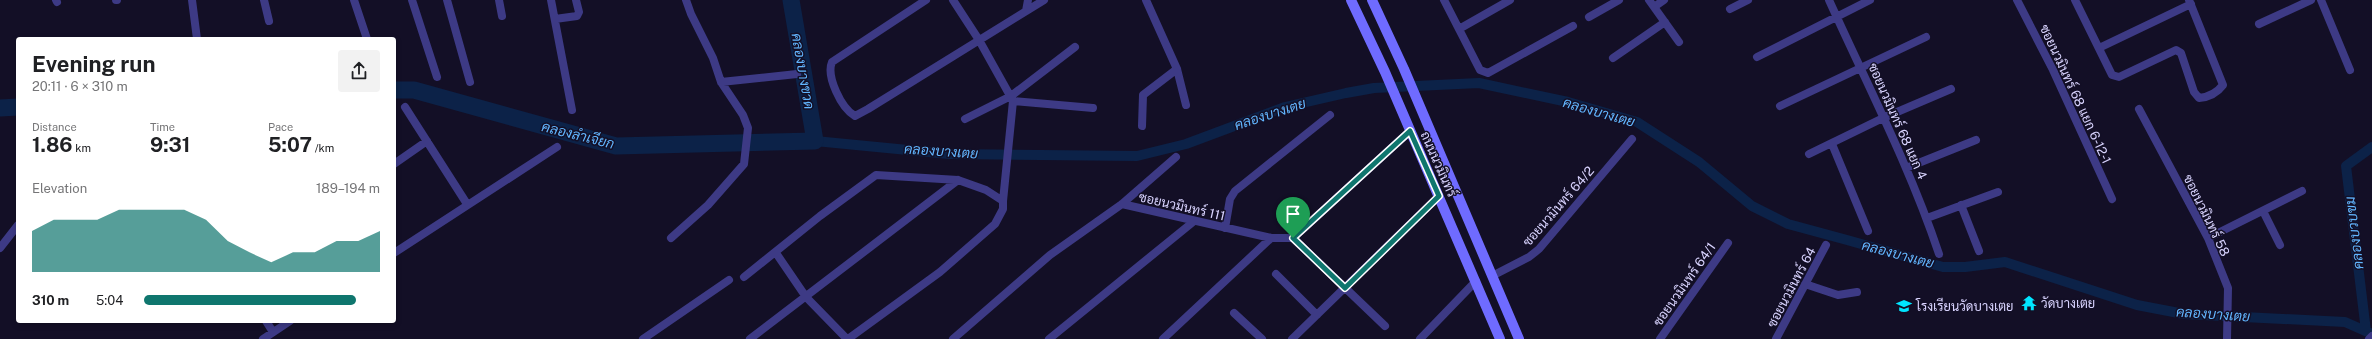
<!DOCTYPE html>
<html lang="en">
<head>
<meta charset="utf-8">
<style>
  :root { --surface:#fff; --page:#f2f2f2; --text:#202124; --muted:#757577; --accent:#0f766e }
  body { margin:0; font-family:"Public Sans",Sarabun,sans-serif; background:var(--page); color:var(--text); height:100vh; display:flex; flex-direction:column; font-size:15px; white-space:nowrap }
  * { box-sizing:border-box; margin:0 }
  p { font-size:13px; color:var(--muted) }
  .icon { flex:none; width:22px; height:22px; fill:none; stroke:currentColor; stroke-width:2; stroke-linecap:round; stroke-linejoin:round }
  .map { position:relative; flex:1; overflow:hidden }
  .side { position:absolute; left:16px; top:37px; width:380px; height:286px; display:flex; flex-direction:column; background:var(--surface); border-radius:4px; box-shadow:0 2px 6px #0003 }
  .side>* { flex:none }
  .pin { position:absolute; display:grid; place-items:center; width:34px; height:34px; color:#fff; margin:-41px -17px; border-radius:50% 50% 50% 0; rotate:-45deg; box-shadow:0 0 4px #0007 }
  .pin .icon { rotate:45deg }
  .round { display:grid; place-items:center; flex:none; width:42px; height:42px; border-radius:4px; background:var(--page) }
  .headline { display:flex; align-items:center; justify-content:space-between; height:68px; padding:0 16px }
  h1 { font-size:22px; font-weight:700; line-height:30px }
  .figures { display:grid; grid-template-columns:repeat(3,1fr); gap:6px; height:68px; padding:4px 16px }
  .figures div { display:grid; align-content:center }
  .figures b { font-size:20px; font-weight:700 }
  .figures small { font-size:11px; font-weight:400 }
  .figures p { font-size:11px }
  .chart { height:112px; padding:8px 16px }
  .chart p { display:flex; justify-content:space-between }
  .chart svg { width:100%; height:72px; margin-top:4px; fill:var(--accent); opacity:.7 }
  ul { padding:0 16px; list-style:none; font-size:13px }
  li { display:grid; grid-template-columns:64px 48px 1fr; align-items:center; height:30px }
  li i { height:10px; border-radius:5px; background:var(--accent) }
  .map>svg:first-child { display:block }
</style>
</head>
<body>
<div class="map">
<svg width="2372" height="339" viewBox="0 0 2372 339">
  <rect width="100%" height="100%" fill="#130f26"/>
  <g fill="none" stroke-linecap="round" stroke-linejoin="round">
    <path stroke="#0c2248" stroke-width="10" d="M815 141 949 154 1137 156 1186 144 1285 107 1346 93 1374 88 1479 83 1568 102 1637 122 1699 162 1752 206 1788 224 1847 240 1943 267H1965L2005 262 2137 305 2184 314 2345 322 2372 334
      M2366 331 2346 166 2372 147"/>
    <path stroke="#0c2248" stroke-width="17" d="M394 90H414L616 146 815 141 791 0
      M0 108 18 107"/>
    <path stroke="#3d3a85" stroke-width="8" d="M56 0 57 2
      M116 0H117
      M192 0 197 39
      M264 0 269 21
      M354 0 367 39
      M412 0 437 77
      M447 0 470 82
      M499 0 502 16
      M551 0 572 110
      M926 0 832 62C826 76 841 108 855 116L868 109 1044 0
      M953 0 979 40 1013 101 1003 201
      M1146 0 1177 69 1186 105
      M1444 0 1480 70 1488 73 1573 26
      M1649 0 1679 42
      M1829 0C1867 84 1910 167 1939 254
      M2017 0 2053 70 2112 199
      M2075 0 2112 75 2119 77 2176 50 2181 53 2194 92 2199 98C2210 97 2217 93 2223 85L2189 0
      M2321 0 2350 70
      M1654 7 1664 0
      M1730 9 1748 0
      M1026 11 1028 0
      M1589 17 1619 0
      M555 19 577 16 579 12 576 0
      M2259 24 2311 0
      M1459 29 1510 0
      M2099 48 2191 4
      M1757 57 1870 0
      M1613 58 1665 22
      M721 82 797 74
      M1013 101 1093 108
      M1780 106 1926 37
      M405 107 467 204
      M2139 109 2208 238 2228 288 2227 339
      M965 119 1011 96 1075 47
      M1142 126 1143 95 1177 69
      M1832 144 1868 231
      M1809 154 1883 118 1951 89
      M394 164 427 141
      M1906 168 1976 140
      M1122 204 1271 238H1293L1410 131
      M1961 205 1979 251
      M2263 211 2280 245
      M1927 218 1998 192
      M1225 228 1230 199 1235 191 1330 115
      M671 238 708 205 744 164 748 128 743 115 721 82 713 58 691 14 686 0
      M1293 238 1385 326
      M2208 238 2302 191
      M0 248 18 225
      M394 253 557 147
      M776 253 806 297 847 339
      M1276 274 1317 315
      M1492 276 1529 257 1539 249 1632 139
      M744 277 820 216 876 175 958 180 986 190 1003 201V209L995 224 940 272 848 339
      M1805 284 1838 295 1857 292
      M1234 313 1262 339
      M266 321 273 332
      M263 339 290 321
      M643 339 729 280
      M750 339 958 180
      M953 339 1050 255 1122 204 1176 157
      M1049 339 1193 222
      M1163 339 1271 238
      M1292 339 1439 196
      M1420 339 1476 281
      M1660 339 1728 243
      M1776 339 1826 245
      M2369 339 2372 336"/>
    <path stroke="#6f6bff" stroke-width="10" d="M1351 0 1385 72 1500 339
      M1372 0 1404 69 1519 339"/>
  </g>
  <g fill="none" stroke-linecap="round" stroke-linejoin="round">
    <g stroke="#fff" stroke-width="8">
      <path id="route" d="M1410 131 1439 196 1345 288 1293 238Z"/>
    </g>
    <use href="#route" stroke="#0f766e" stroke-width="5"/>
  </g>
  <defs>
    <g id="temple-bare" transform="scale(1.2)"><path d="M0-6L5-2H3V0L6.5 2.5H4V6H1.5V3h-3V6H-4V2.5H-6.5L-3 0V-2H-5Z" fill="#00e5ff" stroke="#130f26" stroke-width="2.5" paint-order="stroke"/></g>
    <g id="school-bare" transform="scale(1.2)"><path d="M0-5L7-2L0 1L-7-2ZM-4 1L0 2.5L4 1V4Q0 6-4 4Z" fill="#00e5ff" stroke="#130f26" stroke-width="2.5" paint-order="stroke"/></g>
  </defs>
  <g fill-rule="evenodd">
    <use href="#temple-bare" x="2029" y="303"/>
    <use href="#school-bare" x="1904" y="306"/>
  </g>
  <g text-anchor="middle" stroke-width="3" stroke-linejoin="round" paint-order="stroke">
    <g font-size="13" fill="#d9d4ff" stroke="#130f26">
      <text transform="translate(2076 94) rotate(65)" y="5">ซอยนวมินทร์ 68 แยก 6-12-1</text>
      <text transform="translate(1898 121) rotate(66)" y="5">ซอยนวมินทร์ 68 แยก 4</text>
      <text transform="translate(1439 164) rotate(66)" y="5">ถนนนวมินทร์</text>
      <text transform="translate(1182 206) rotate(13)" y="5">ซอยนวมินทร์ 111</text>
      <text transform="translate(1558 206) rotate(-49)" y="5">ซอยนวมินทร์ 64/2</text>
      <text transform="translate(2207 215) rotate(64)" y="5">ซอยนวมินทร์ 58</text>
      <text transform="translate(1684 284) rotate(-55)" y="5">ซอยนวมินทร์ 64/1</text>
      <text transform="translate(1791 287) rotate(-62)" y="5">ซอยนวมินทร์ 64</text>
    </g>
    <g font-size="13" fill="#d9d4ff" stroke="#130f26" text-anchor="start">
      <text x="2041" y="308">วัดบางเตย</text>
      <text x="1916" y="311">โรงเรียนวัดบางเตย</text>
    </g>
    <g font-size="14" font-style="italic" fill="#62b6ff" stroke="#130f26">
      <text transform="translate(803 71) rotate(80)" y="5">คลองบางขวด</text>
      <text transform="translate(1599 112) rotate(16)" y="5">คลองบางเตย</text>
      <text transform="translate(1270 114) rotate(-18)" y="5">คลองบางเตย</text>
      <text transform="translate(578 135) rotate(14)" y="5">คลองลำเจียก</text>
      <text transform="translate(941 151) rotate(4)" y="5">คลองบางเตย</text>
      <text transform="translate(2354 233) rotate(-97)" y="5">คลองบวบขม</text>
      <text transform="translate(1898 254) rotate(15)" y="5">คลองบางเตย</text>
      <text transform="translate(2213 314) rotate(4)" y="5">คลองบางเตย</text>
    </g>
  </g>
</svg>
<div class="pin" style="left:1293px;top:238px;background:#1e9e55"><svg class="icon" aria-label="arrive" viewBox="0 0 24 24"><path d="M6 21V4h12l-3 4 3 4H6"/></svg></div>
<section class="side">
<div class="headline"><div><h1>Evening run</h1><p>20:11 · 6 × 310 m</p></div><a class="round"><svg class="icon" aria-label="share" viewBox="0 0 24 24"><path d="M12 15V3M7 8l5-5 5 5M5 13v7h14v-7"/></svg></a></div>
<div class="figures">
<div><p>Distance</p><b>1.86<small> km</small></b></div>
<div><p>Time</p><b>9:31</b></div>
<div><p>Pace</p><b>5:07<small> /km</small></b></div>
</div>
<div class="chart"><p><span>Elevation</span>189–194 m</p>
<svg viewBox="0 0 160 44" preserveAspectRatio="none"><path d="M0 44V19L10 12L20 12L30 12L40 6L50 6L60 6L70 6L80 12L90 25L100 32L110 38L120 32L130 32L140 25L150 25L160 19V44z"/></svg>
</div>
<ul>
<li><b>310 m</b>5:04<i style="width:90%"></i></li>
</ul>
</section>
</div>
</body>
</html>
